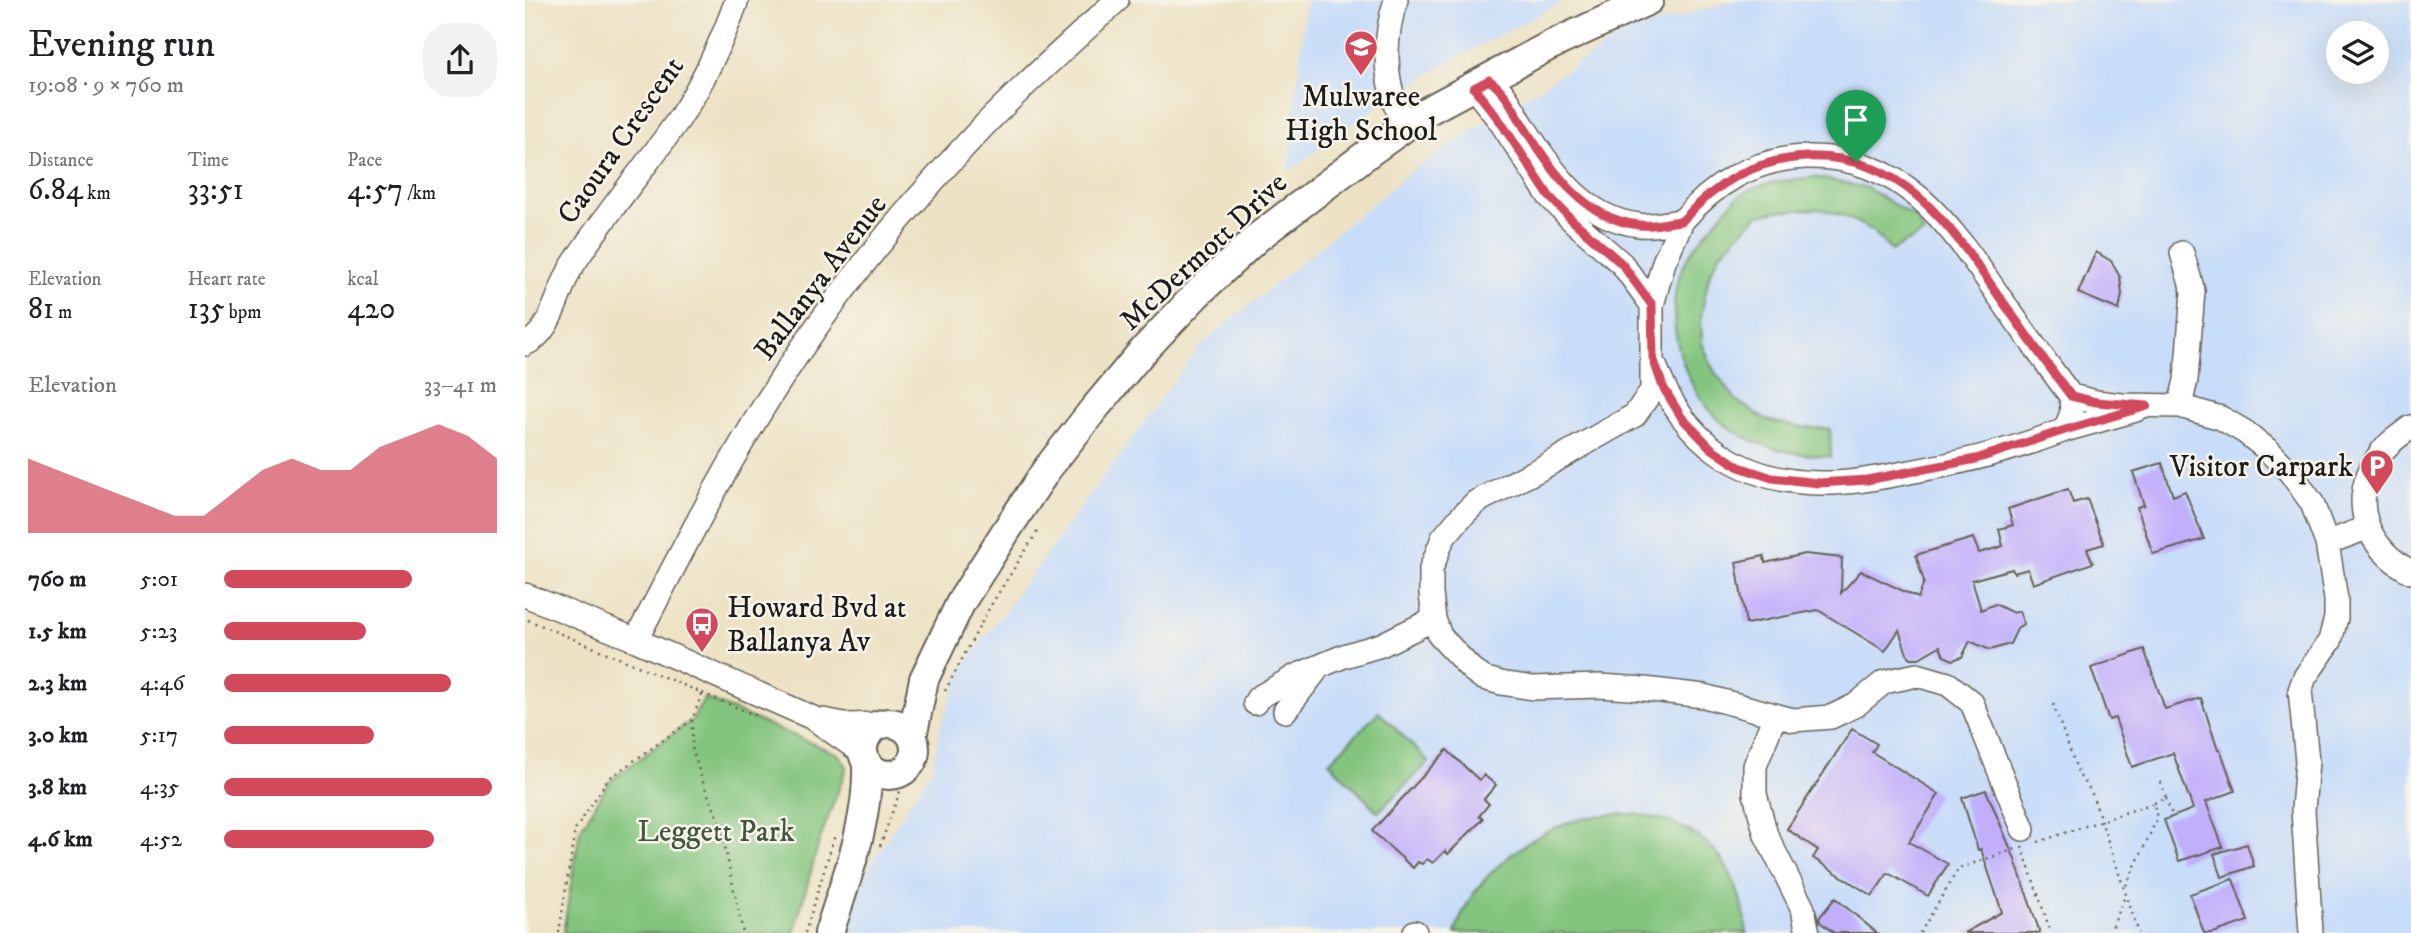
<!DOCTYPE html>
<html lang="en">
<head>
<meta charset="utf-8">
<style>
  :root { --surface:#fff; --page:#f2f2f2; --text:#202124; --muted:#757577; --accent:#d1495b }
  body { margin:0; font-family:"IM FELL DW Pica",serif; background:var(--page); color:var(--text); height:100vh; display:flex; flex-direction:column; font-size:26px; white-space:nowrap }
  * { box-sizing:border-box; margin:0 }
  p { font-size:23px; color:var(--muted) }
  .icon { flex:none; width:38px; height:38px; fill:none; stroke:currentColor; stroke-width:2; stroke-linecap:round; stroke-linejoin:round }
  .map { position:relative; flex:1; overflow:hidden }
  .sheet { display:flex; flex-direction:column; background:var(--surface); width:525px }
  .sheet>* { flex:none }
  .controls { position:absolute; left:1801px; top:21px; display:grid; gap:14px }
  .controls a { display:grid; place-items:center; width:63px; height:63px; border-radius:50%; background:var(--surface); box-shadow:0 7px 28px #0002; font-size:35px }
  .pin { position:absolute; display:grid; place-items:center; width:60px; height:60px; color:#fff; margin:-72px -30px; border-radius:50% 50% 50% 0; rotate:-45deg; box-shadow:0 0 7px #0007 }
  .pin .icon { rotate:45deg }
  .round { display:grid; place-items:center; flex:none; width:74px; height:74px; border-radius:28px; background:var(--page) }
  .summary { display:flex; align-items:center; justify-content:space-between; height:119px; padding:0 28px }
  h1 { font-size:38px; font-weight:600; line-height:52px }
  .figures { display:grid; grid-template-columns:repeat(3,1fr); gap:10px; height:119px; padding:7px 28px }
  .figures div { display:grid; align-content:center }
  .figures b { font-size:30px; font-weight:600 }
  .figures small { font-size:19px; font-weight:400 }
  .figures p { font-size:19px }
  .chart { height:196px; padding:14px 28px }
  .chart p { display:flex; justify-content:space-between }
  .chart svg { width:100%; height:126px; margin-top:7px; fill:var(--accent); opacity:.7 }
  ul { padding:0 28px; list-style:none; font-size:23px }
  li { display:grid; grid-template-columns:112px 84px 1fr; align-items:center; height:52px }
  li i { height:18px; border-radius:9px; background:var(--accent) }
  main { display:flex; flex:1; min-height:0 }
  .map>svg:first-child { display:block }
</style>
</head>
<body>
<main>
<section class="sheet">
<div class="summary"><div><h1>Evening run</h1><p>19:08 · 9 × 760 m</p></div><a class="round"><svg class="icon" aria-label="share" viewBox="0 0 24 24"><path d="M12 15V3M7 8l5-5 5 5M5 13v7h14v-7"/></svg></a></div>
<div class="figures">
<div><p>Distance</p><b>6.84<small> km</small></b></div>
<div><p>Time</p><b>33:51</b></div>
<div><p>Pace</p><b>4:57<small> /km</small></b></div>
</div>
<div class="figures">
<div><p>Elevation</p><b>81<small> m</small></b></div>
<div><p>Heart rate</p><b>135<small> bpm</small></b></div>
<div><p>kcal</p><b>420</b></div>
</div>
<div class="chart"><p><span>Elevation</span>33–41 m</p>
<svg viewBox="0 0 160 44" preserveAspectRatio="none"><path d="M0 44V18L10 22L20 26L30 30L40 34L50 38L60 38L70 30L80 22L90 18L100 22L110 22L120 14L130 10L140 6L150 10L160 18V44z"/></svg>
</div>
<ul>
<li><b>760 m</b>5:01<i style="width:69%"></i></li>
<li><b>1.5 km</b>5:23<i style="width:52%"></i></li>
<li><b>2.3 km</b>4:46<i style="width:83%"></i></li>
<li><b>3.0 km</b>5:17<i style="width:55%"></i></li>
<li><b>3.8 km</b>4:35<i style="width:98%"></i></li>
<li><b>4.6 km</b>4:52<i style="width:77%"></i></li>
</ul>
</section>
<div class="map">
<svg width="1886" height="933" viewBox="0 0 1886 933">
  <rect width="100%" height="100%" fill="#f7f3e8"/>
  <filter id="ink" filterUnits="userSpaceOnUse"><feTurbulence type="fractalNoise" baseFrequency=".0143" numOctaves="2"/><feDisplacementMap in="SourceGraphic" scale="14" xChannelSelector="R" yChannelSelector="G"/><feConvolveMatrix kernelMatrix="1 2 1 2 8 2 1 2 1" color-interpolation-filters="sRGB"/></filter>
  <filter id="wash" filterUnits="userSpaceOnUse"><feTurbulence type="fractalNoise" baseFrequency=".00686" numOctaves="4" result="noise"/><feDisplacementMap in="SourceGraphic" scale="28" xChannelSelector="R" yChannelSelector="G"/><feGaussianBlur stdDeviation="1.57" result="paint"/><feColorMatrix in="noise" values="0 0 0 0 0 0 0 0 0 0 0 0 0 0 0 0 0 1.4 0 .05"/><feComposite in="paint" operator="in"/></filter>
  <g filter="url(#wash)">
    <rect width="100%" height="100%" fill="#ede2c4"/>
    <path fill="#c8ddf9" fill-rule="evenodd" d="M781 0H1042L916 66 845 112 763 172Z
      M1211 0H1886V933H322L338 877 408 767 415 728 438 667 676 345 893 166 1100 33ZM1813 33H1852V72H1813Z"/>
    <path fill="#83c57e" stroke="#50704d" stroke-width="2" d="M1290 177 1342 188 1391 218 1399 233 1366 251 1347 230 1319 216 1295 209 1253 211 1233 215 1195 254 1184 276 1176 315 1177 343 1189 371 1212 401 1241 420 1274 427 1305 429 1306 457C1271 454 1239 450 1209 431 1161 402 1137 325 1155 274 1162 254 1177 237 1191 221 1199 213 1207 200 1217 194 1237 182 1267 180 1290 177Z
      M179 698 313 754 322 767 294 842 269 933H38L55 830 85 781 168 719Z
      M854 712 904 762 853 812 804 762Z
      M1110 814C1182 824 1213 863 1222 933H930C947 875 1009 828 1066 817 1081 814 1095 814 1110 814Z"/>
    <g id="blocks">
      <path fill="#c1affc" d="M1571 252 1586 261 1595 277 1597 294 1594 310 1553 293Z
        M1637 463 1648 496 1660 491 1679 539 1628 554 1612 507 1619 505 1608 472Z
        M1543 489 1548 503 1562 499 1579 544 1562 549 1568 563 1508 584 1503 569 1489 573 1487 569 1447 580 1456 610 1470 604 1488 613 1494 611 1499 624 1493 627 1485 644 1465 650 1445 641 1437 657 1428 660 1419 656 1415 646 1394 658H1386L1382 654 1374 630 1360 651 1293 610 1221 624 1211 562 1239 556 1240 563 1280 554 1317 558 1316 593 1336 571 1393 598 1399 582 1391 555 1448 538 1454 553 1478 546 1474 529 1488 525 1483 509Z
        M1619 649 1640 709 1676 698 1693 750 1695 749 1710 791 1681 802 1698 847 1654 861 1639 820 1668 809 1648 753 1607 767 1590 718 1584 720 1566 668Z
        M1327 729 1352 744 1347 752 1414 794 1384 842 1423 864 1403 896 1363 873 1347 896 1288 858 1293 850 1262 829Z
        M922 750 954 780 959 775 971 785 959 799 964 804 954 816 958 819 923 854 920 851 908 863 902 859 897 864 893 862 888 868 847 831Z
        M1461 790 1489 857 1515 933H1439L1477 912 1456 849 1453 850 1437 798Z
        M1722 844 1729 866 1697 877 1689 854Z
        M1708 879 1723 921 1688 933H1679L1665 894Z
        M1310 898 1352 933H1309L1295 922 1294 918Z"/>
    </g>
  </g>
  <g filter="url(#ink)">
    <use href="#blocks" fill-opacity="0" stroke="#656157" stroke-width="2"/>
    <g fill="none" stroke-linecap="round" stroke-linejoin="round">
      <g stroke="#656157" stroke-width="26">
        <path id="minor" d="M871 0C860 33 858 73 871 106 873 112 879 119 883 125
          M964 80C981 92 988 110 999 127 1026 170 1059 219 1114 225 1127 227 1143 222 1157 221 1190 183 1229 159 1281 157 1376 154 1423 222 1471 292 1496 327 1520 362 1546 396L1547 413 1540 430C1491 449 1441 462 1390 471 1358 477 1326 484 1294 483 1216 482 1158 441 1131 368
          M949 88 975 121 1024 196 1047 220 1097 264 1127 305V390L1110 415 1015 469 951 502 934 519 918 538 906 569V594L909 619 915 636 946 669 958 678 976 683 1008 688 1075 686 1119 689 1179 696 1268 720 1306 717 1331 705 1359 682 1392 675 1423 684 1447 703 1498 829
          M1127 305 1139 262 1157 221
          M0 344C27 333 32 292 46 268 79 215 121 167 156 116 180 79 197 41 212 0
          M1546 396 1571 402 1597 405 1655 406 1696 418 1720 432 1744 451 1765 472 1787 503 1802 543 1811 599V618L1805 641 1780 677 1775 690 1782 761 1778 810 1786 933
          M1655 406 1661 380 1668 291 1657 253
          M1886 427C1874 436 1861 444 1853 457 1823 502 1841 547 1886 572
          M1540 430 1611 410
          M1802 543 1841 528
          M0 595 111 640 288 718 338 753
          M111 640C149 566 187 492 230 421 291 319 368 222 450 135 494 88 544 45 592 0
          M730 703 733 698 771 676 819 656 856 645 909 619
          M760 711 790 672
          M1250 715 1230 766V794L1241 835 1278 909 1283 933
          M298 720 324 725 353 724
          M890 932V933"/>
      </g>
      <g stroke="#656157" stroke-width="32">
        <path id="major" d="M338 749a26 26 0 1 1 52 0a26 26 0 1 1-52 0Z
          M387 737 399 679 436 602 481 531 522 469 569 409 616 353 672 294 733 237 846 151 902 111 1024 46 1124 0
          M304 933C321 878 344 823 342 764"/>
      </g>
      <path stroke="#656157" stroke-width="2.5" stroke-dasharray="2 5" stroke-linecap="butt" d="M3 620 232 716
        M420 691 466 605 514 529
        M177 694 167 720V748L177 780 195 823 218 933
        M1528 704 1554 775 1566 791 1614 933
        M1641 798 1647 815
        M1629 803 1641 798 1635 780
        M1513 842 1629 803 1632 819 1599 890
        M355 846 375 791 396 766 399 756
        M1497 847 1526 933
        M34 933 50 830 83 779 167 720
        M280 933 310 835
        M1395 933 1434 868 1494 848
        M1585 933 1601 894"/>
      <use href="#minor" stroke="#fff" stroke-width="23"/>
      <use href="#major" stroke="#fff" stroke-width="28"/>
    </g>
  </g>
  <g fill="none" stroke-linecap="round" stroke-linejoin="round" filter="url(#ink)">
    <g stroke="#fff" stroke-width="14">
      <path id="route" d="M964 80C981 92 989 110 999 127 1026 170 1059 219 1114 225 1127 227 1143 222 1157 221 1191 183 1229 160 1281 157 1375 153 1423 222 1471 292 1496 327 1520 362 1546 396L1571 402 1622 406 1540 430 1451 459 1342 480 1294 483 1247 478 1214 467 1186 448 1157 418 1138 387 1128 358 1127 305 1097 264 1047 220 1024 196 975 121 949 88Z"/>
    </g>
    <use href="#route" stroke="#d1495b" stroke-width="9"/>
  </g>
  <defs>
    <g id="school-pin" transform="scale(1.75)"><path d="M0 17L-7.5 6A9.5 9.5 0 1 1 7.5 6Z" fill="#d1495b" stroke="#f7f3e8"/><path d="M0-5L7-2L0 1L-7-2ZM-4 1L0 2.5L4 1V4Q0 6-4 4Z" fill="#fff"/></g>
    <g id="parking-pin" transform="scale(1.75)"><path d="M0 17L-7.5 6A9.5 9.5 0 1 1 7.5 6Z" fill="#d1495b" stroke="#f7f3e8"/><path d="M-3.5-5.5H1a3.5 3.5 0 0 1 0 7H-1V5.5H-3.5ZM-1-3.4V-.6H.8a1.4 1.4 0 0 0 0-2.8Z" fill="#fff"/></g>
    <g id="bus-pin" transform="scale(1.75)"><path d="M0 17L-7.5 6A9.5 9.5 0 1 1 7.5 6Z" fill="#d1495b" stroke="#f7f3e8"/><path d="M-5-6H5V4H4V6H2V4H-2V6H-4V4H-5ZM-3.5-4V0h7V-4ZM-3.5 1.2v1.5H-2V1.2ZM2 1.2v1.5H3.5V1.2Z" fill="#fff"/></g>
  </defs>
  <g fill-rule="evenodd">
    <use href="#school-pin" x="836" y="47"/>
    <use href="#parking-pin" x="1852" y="466"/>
    <use href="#bus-pin" x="177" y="624"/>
  </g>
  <g text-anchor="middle" stroke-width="5" stroke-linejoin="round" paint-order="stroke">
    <g font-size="30" fill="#1c1c1c" stroke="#f7f3e8">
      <text x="836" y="106">Mulwaree<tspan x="836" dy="34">High School</tspan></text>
      <text x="1828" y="476" text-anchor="end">Visitor Carpark</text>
      <text x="202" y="617" text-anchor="start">Howard Bvd at<tspan x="202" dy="34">Ballanya Av</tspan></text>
    </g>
    <g font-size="30" fill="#1c1c1c" stroke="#f7f3e8">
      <text transform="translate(95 140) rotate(-55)" y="10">Caoura Crescent</text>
      <text transform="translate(678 251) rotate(-43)" y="10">McDermott Drive</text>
      <text transform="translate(295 277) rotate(-53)" y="10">Ballanya Avenue</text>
    </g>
    <g font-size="30" fill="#40573e" stroke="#f7f3e8">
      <text x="191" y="841">Leggett Park</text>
    </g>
  </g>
</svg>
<div class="controls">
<a><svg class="icon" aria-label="layers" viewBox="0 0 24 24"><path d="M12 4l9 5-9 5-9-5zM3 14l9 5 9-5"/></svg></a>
</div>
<div class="pin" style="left:1331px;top:162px;background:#1e9e55"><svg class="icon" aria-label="arrive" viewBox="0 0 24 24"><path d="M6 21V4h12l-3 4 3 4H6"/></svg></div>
</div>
</main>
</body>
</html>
